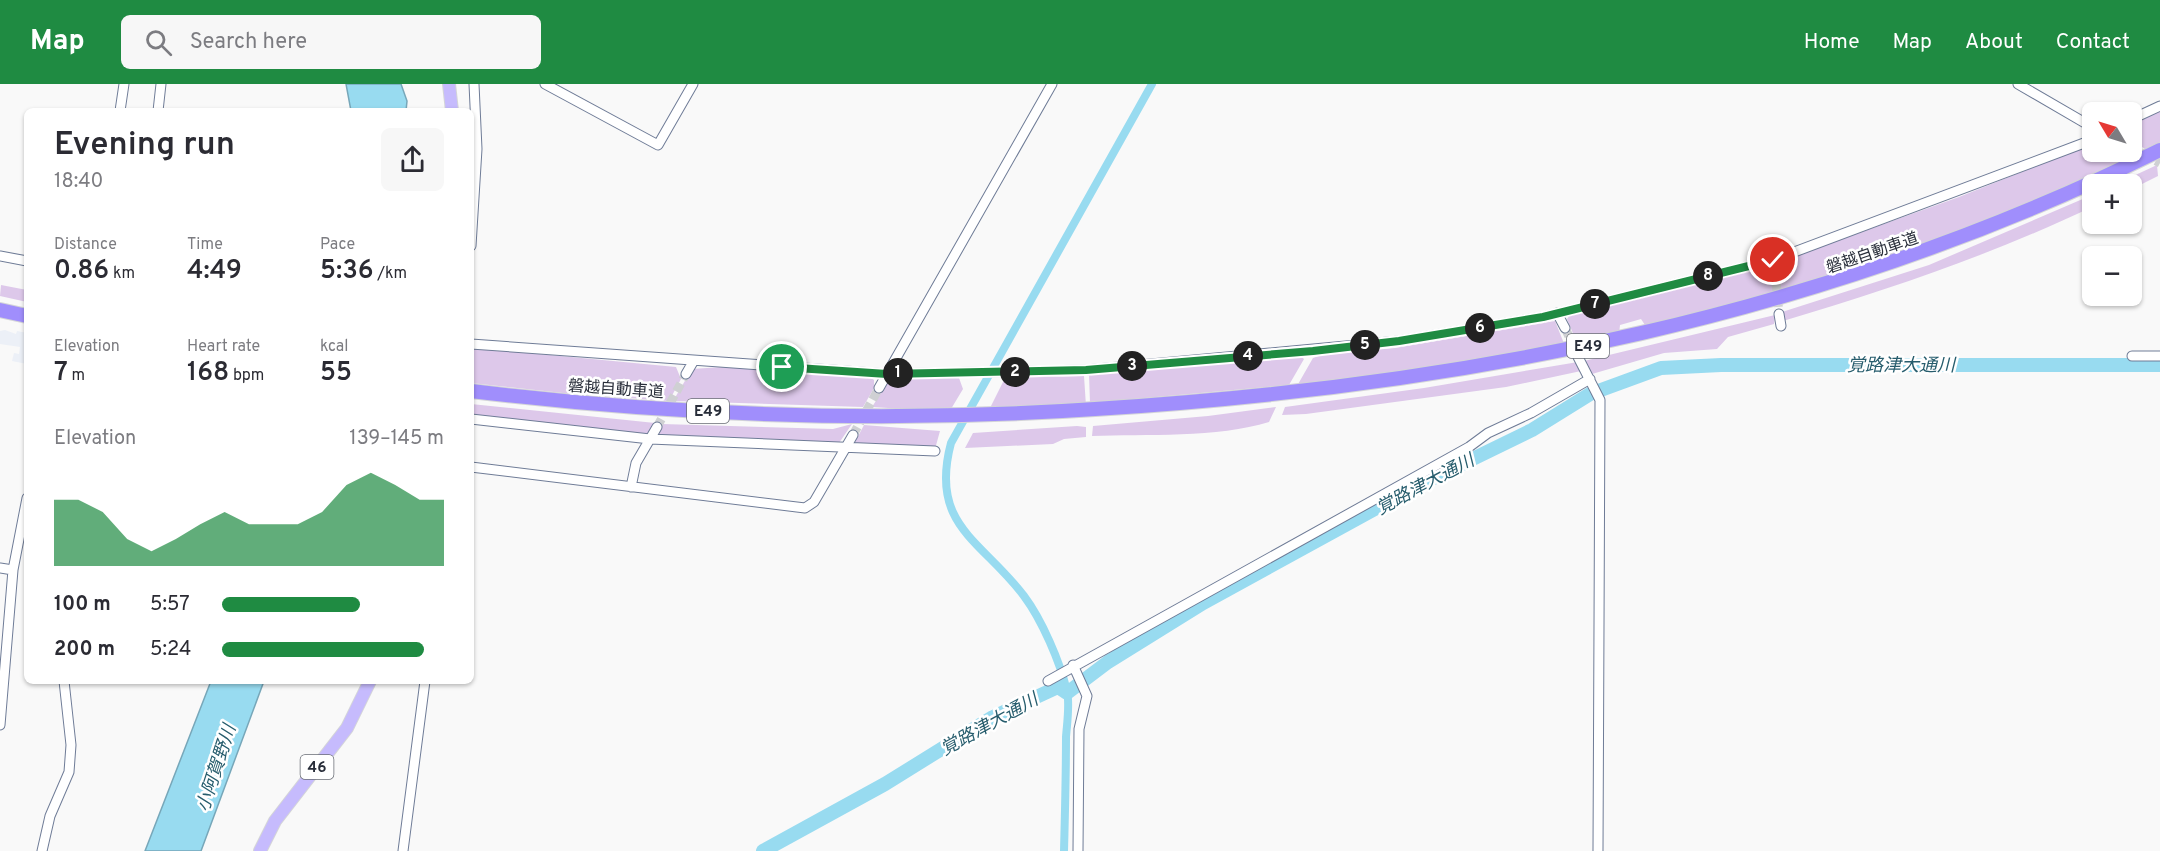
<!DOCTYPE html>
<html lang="en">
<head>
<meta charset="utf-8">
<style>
  :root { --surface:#fff; --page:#f7f7f7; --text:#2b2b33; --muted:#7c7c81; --accent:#1f8b42 }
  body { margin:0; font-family:Overpass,"Noto Sans JP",sans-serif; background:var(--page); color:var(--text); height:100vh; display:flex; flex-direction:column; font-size:22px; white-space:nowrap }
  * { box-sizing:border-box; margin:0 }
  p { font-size:20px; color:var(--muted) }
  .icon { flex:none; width:33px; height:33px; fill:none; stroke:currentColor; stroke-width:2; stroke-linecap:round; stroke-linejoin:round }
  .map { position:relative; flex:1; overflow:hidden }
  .sheet { position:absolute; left:24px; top:24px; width:450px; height:576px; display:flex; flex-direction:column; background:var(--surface); border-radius:9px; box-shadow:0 2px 4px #0004 }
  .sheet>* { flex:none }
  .needle { width:39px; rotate:308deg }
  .controls { position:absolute; left:2082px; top:18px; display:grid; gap:12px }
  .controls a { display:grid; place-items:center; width:60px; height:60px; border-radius:9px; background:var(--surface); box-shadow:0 2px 4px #0004; font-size:30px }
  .pin { position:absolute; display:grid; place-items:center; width:51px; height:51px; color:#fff; margin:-26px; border:3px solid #fff; border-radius:50%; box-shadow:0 2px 6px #0007 }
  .km { position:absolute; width:30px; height:30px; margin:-15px; border-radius:50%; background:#222; color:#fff; font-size:16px; line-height:30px; text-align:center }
  .round { display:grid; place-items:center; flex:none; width:63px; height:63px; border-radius:9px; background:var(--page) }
  .overview { display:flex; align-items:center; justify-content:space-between; height:102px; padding:0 30px }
  h1 { font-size:33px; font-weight:600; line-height:45px }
  .metrics { display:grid; grid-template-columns:repeat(3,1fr); gap:9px; height:102px; padding:6px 30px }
  .metrics div { display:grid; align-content:center }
  .metrics b { font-size:26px; font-weight:600 }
  .metrics small { font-size:16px; font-weight:400 }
  .metrics p { font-size:16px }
  .chart { height:168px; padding:12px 30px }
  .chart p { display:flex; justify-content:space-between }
  .chart svg { width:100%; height:108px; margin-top:6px; fill:var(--accent); opacity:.7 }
  ul { padding:0 30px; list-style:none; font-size:20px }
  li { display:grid; grid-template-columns:96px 72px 1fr; align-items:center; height:45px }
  li i { height:15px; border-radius:8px; background:var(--accent) }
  header { display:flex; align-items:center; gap:36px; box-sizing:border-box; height:84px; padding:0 30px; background:var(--accent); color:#fff }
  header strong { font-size:28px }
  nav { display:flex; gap:33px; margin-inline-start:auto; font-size:21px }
  .search { width:420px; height:54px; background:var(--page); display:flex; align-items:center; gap:15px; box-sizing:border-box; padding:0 21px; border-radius:9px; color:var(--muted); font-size:22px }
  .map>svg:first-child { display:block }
</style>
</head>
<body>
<header>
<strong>Map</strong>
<div class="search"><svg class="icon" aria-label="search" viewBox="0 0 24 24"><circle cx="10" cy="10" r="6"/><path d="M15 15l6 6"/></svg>Search here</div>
<nav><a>Home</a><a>Map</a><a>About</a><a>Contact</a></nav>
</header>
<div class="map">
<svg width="2160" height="767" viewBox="0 0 2160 767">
  <rect width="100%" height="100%" fill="#f9f9f9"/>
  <path fill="#ecf0f7" d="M5 246 16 250 17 247 27 249V264L24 265 27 266V280L12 277 14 269 19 270 20 263 0 260V247Z"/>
  <path fill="#ddc8ea" d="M2160 25V60L2147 66 2132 57V40Z
    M2092 60V68L2132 67 2137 69 2033 119 1922 161 1781 207 1778 178 1959 113Z
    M2157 81 2158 92 2132 105V100H2116Z
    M2092 111V123C1991 171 1890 205 1783 237L1782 228 1929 181Z
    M1770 181 1774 210 1647 244 1641 235 1620 241 1619 250 1577 259 1567 235 1570 231Z
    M1 201 27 206V218L0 212Z
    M1775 231 1774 240 1728 253 1717 265 1664 269 1592 290 1584 277Z
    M1555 237 1565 262 1297 302 1313 274 1322 271 1395 264Z
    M477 264 676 283 681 295 669 317 563 309 471 299V267Z
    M1299 271 1304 275 1289 301 1090 319 1089 290Z
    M1578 278 1581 287 1506 303 1306 330 1282 331 1285 323 1424 304Z
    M722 283 869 292 874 296V304L863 323 673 317 692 285Z
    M1084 292 1086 322 989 326 1005 294Z
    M891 293 959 294 963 305 951 325 937 327 872 323Z
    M471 320 655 339 648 353 471 332Z
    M1276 323 1269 338C1218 354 1145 350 1092 352L1093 342 1208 332Z
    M662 340 833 345 852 340 839 359 653 353Z
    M864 341 940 347 935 365 853 362Z
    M1077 342 1086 343V353L1064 355 1053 360 965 364 973 349Z"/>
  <path fill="#98dbf0" stroke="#77a7b9" stroke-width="1.5" d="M346 0H401L407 17 406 27H351Z
    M211 597H264L201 767H145Z"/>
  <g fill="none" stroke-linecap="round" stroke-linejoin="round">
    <path stroke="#98dbf0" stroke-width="8" d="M1064 767C1065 729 1066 691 1066 653 1067 639 1070 621 1067 607 1060 578 1042 536 1024 512 982 456 929 442 951 359L1152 0"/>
    <path stroke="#98dbf0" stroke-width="14" d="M763 767 885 700 993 633 1058 603 1067 609 1108 578 1203 519 1413 404 1532 346 1590 310 1661 284 1721 281H2160"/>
    <path stroke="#cfd0d3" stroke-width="9" stroke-dasharray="9 4.5" stroke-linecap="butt" d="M2132 64 2160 79
      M1775 187 1779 230
      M1565 244 1575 265
      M657 343 686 290
      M853 351 879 304"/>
    <g stroke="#6f7c97" stroke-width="11">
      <path id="minor" d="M545 0 658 61 693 0
        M2018 0 2092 43
        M120 27 124 0
        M158 27 161 0
        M2132 35 2160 22
        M471 162 477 65 474 0
        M0 172 27 177
        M1557 229 1565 244
        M1779 230 1781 242
        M471 260 887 290 1086 286 1399 257 1543 233 1773 176 2092 56
        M2132 272H2160
        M1578 273 1600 316 1598 767
        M686 290 693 278
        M879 304 1052 0
        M471 335 650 355 935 367
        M471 383 805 424 814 418 853 351
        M631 403 636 379 657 343
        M0 484 13 486
        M1073 581 1087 612 1079 645 1078 767
        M1048 597 1469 363 1488 349 1531 329 1590 295
        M0 641 13 486 27 414
        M42 767 50 732 69 688 71 661 64 597
        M403 767 425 597"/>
    </g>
    <g stroke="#d4d5d8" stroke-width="14">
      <path id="major" d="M449 0 452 27
        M260 767 275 737 347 644 370 597"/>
    </g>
    <g stroke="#d4d5d8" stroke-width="16">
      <path id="highway" d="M0 226 27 232
        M471 307C678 332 888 339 1095 325 1465 302 1826 232 2160 66"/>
    </g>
    <use href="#minor" stroke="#fff" stroke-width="9"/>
    <use href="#major" stroke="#c6bbfd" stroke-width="12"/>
    <use href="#highway" stroke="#a08efc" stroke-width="14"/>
  </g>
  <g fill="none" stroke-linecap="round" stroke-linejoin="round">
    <g stroke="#fff" stroke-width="12">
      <path id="route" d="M782 283 887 290 1086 286 1313 267 1399 257 1543 233 1773 176"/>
    </g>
    <use href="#route" stroke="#1f8b42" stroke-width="8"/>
  </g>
  <g text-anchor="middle" stroke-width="5" stroke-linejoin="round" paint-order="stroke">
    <g fill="#fff" stroke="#696d75" stroke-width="1.5">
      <rect x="1567" y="250" width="42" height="24" rx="4.5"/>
      <rect x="687" y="315" width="42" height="24" rx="4.5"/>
      <rect x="300.5" y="671" width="33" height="24" rx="4.5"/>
    </g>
    <g font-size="15" font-weight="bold" fill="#292e3a">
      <text x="1588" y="267">E49</text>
      <text x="708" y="332">E49</text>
      <text x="317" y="688">46</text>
    </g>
    <g font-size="16" fill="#292e3a" stroke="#fff">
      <text transform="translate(1872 168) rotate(-19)" y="6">磐越自動車道</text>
      <text transform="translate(616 304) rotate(4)" y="6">磐越自動車道</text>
    </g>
    <g font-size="18" font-style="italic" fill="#275d6d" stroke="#fff">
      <text x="1901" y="287">覚路津大通川</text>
      <text transform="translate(1425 400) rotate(-28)" y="6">覚路津大通川</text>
      <text transform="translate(989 640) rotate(-29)" y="6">覚路津大通川</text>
      <text transform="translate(216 684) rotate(-72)" y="6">小阿賀野川</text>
    </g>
  </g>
</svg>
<div class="controls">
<a><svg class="needle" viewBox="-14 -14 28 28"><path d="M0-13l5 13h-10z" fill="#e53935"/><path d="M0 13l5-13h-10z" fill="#7c7c81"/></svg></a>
<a>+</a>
<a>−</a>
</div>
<div class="pin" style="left:782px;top:283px;background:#1e9e55"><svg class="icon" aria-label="arrive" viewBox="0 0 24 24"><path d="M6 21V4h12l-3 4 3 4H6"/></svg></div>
<div class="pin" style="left:1773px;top:176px;background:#d93025"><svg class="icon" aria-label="check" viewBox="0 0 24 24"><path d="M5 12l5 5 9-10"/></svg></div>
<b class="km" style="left:898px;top:289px">1</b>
<b class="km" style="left:1015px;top:288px">2</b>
<b class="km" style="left:1132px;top:282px">3</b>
<b class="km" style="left:1248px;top:272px">4</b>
<b class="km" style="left:1365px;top:261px">5</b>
<b class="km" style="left:1480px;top:244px">6</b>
<b class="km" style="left:1595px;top:220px">7</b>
<b class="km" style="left:1708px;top:192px">8</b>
<section class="sheet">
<div class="overview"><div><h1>Evening run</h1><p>18:40</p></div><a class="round"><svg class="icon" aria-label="share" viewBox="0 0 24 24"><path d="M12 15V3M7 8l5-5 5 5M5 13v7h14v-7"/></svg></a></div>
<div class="metrics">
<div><p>Distance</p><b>0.86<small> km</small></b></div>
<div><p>Time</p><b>4:49</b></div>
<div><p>Pace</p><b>5:36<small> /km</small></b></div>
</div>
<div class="metrics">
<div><p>Elevation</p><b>7<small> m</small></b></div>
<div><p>Heart rate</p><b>168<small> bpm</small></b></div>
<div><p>kcal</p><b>55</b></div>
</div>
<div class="chart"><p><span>Elevation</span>139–145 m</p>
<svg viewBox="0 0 160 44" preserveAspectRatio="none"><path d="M0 44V17L10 17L20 22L30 33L40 38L50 33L60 27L70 22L80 27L90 27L100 27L110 22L120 11L130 6L140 11L150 17L160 17V44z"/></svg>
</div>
<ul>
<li><b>100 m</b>5:57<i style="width:62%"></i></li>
<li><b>200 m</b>5:24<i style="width:91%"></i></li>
</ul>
</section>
</div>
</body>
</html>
